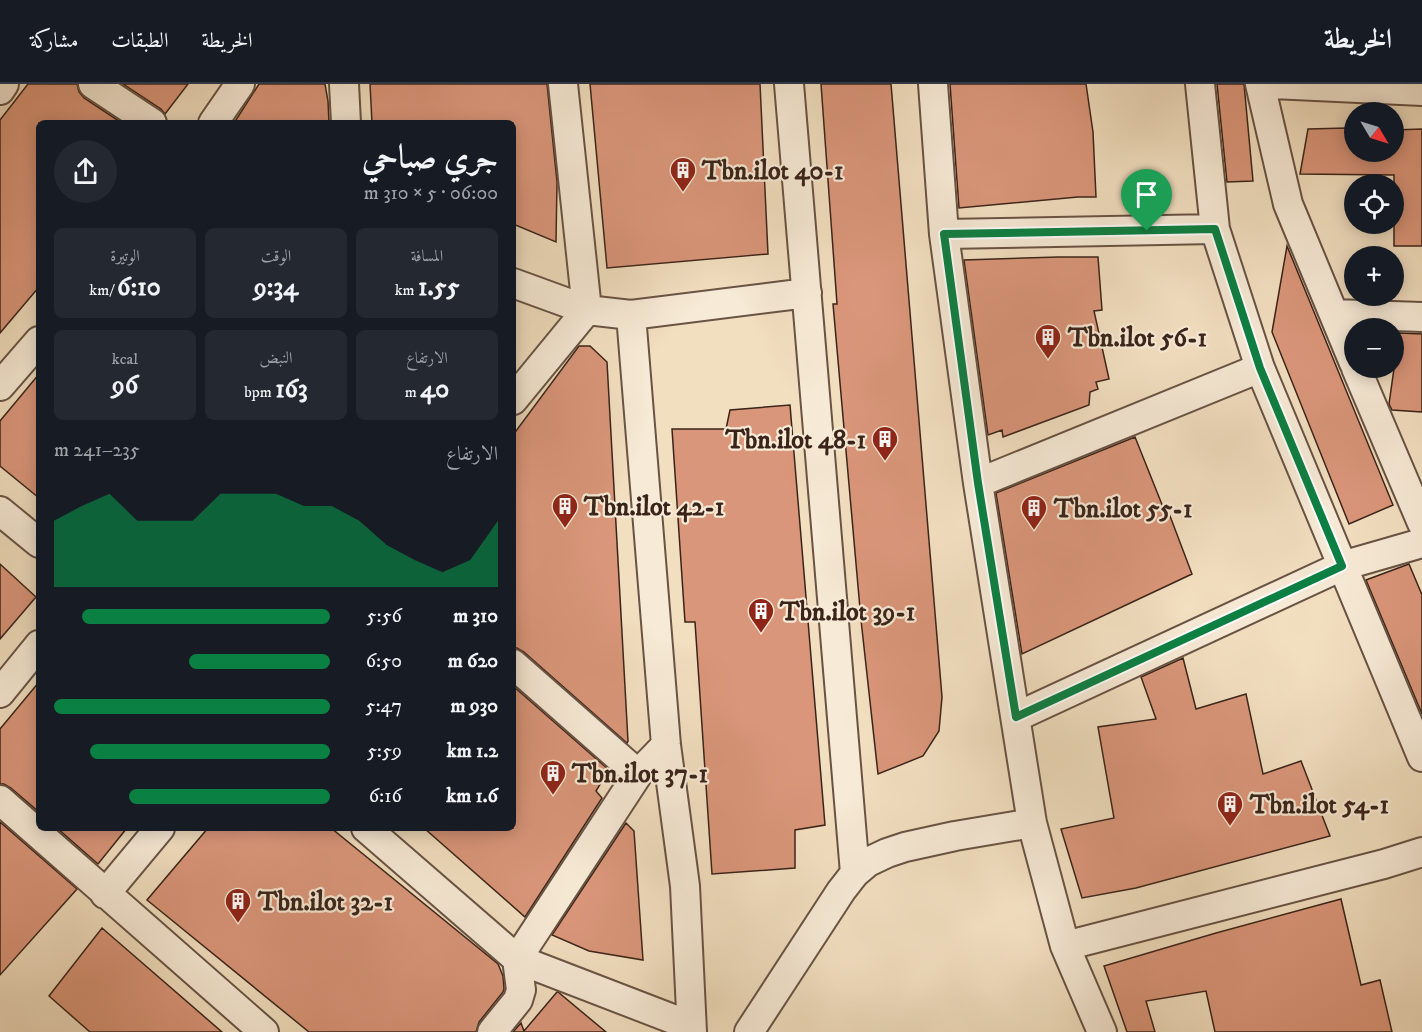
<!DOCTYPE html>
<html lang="ar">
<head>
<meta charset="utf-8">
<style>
  :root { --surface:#171b24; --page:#242831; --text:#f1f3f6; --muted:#9ea1a6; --line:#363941; --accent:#0b8043 }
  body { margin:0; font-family:"IM FELL DW Pica",Amiri,serif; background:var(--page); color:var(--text); direction:rtl; height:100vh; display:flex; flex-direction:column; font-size:22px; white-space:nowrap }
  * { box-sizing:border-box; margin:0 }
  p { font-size:20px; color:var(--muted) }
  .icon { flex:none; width:33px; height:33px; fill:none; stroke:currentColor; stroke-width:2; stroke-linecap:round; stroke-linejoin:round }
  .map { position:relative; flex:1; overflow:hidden; direction:ltr }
  .drawer { position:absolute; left:36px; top:36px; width:480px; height:711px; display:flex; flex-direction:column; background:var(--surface); border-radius:9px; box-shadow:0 3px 15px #0003; direction:rtl }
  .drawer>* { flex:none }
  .needle { width:39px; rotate:128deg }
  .buttons { position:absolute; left:1344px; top:18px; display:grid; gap:12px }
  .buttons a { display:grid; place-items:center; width:60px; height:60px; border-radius:50%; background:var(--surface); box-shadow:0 3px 15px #0003; font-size:30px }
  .pin { position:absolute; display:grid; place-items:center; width:51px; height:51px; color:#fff; margin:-62px -26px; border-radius:50% 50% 50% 0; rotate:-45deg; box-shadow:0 0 6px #0007 }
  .pin .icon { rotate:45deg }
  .round { display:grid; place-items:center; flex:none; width:63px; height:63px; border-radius:32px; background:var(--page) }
  .headline { display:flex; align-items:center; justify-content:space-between; height:102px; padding:0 18px }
  h1 { font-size:33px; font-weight:800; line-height:45px }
  .metrics { display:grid; grid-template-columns:repeat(3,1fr); gap:9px; height:102px; padding:6px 18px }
  .metrics div { display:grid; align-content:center; border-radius:9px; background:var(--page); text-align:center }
  .metrics b { font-size:26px; font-weight:800 }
  .metrics small { font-size:16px; font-weight:400 }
  .metrics p { font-size:16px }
  .chart { height:168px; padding:12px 18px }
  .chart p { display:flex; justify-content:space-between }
  .chart svg { width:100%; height:108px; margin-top:6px; fill:var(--accent); opacity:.7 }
  ul { padding:0 18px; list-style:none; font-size:20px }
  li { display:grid; grid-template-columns:96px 72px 1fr; align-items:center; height:45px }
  li i { height:15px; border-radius:8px; background:var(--accent) }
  header { display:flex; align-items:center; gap:36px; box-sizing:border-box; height:84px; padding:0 30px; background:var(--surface); border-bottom:2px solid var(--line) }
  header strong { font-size:28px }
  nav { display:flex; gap:33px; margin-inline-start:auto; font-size:21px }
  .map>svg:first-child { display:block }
</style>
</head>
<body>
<header>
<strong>الخريطة</strong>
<nav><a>الخريطة</a><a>الطبقات</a><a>مشاركة</a></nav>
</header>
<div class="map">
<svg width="1422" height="948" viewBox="0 0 1422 948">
  <rect width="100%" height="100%" fill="#f2dfc0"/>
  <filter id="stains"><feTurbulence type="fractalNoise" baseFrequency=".00333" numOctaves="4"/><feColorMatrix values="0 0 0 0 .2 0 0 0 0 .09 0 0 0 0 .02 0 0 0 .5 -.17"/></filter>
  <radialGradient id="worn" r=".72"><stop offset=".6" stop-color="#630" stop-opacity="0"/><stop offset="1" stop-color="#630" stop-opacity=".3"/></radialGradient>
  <path fill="#da967a" stroke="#3a241a" stroke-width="1.5" d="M28 0H77L79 8 84 14 122 39H39V203L0 249V36Z
    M123 0H188L165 30 161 25Z
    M259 0H325L328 17 329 39H234Z
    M370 0H547L557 98 556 158 513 140V39H372Z
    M590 0H760L768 170 607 184Z
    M821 0H891L942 613 939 647 923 672 878 690 861 536 833 220H837Z
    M950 0H1086L1093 48 1096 113H1078L959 124Z
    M1217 0H1244L1253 97 1227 98Z
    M1347 44 1354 45V68H1394V46L1422 45V162H1394V91L1300 90 1308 45Z
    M1287 162 1393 421 1349 440 1272 248Z
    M1058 173H1098L1102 226 1094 227 1109 295 1096 298 1098 305 1090 308 1089 321 1003 353 1002 346 988 351 964 176Z
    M1399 249 1422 250V328L1392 326 1389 320Z
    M579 262H590L607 278 628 657 627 659 524 568 517 564H513V351Z
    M39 290V414L0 382V337Z
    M790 321 825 741 795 746V784L712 790 695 538H685L672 345H726L730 326Z
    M1135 353 1167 433 1170 432 1192 490 1022 570 996 409Z
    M0 480 36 513 0 555Z
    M1409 480 1422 511V630L1366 496Z
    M1183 574 1196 625 1246 610 1263 690 1301 677 1330 752 1136 804 1082 814 1061 745 1114 734 1098 643 1156 635 1141 593Z
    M39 598V728L11 704 4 700H0V645Z
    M513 602 609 686 596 707 602 714 525 833 424 744H513Z
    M0 738 77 805 0 891Z
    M626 739 634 747 643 876 589 867 552 851Z
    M57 744H127L98 780Z
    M208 744H331L498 880 503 892 504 905 503 908 479 938 476 948H309L147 816Z
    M1341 815 1361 901 1380 896 1392 948H1215L1206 907 1146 917 1155 948H1127L1104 882 1216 849Z
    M102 844 222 948H90L49 912Z
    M557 908H558L606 948H513L521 939 524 947Z"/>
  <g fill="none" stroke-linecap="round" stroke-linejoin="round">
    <g stroke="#685344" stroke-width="32">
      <path id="minor" d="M93 0 152 39
        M344 0 346 39
        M789 0 855 789
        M933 0 944 150 978 399 1032 739 1065 862 1102 948
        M1200 0 1215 145 1260 284 1422 673
        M1260 0 1288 120 1354 279
        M1273 0 1422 7
        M0 6 4 0
        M213 39 240 0
        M944 150 1215 145
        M513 199 587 226 563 0
        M1334 230 1422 233
        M631 231 666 661 685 802 692 948
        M1356 284 1422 439
        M0 302 39 257
        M513 316 587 226 631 231 807 209
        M978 399 1260 284
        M0 427 39 459
        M513 580 638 690
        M0 609 39 561
        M1016 633 1342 482 1422 459
        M0 716 264 948
        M366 744 517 875 691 942
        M105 810 160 744
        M1065 862 1384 780 1422 768
        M492 948 518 916 521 906 517 875 638 690 666 661
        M749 948 841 807 855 789 868 778 887 769 905 763 955 752 1032 739"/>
    </g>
    <use href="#minor" stroke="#f7ead6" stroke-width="28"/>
  </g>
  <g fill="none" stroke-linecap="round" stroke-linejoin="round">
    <g stroke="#fff" stroke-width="12">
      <path id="route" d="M1215 145 1260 284 1342 482 1016 633 978 399 944 150Z"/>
    </g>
    <use href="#route" stroke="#0b8043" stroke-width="8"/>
  </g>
  <defs>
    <g id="building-pin" transform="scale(1.35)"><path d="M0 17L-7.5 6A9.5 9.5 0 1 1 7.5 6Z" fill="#8f2418" stroke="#f7ead6"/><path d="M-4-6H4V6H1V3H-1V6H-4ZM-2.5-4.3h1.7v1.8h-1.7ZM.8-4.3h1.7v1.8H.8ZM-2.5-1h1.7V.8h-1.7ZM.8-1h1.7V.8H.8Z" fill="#fff"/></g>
  </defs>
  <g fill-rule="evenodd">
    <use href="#building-pin" x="683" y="86"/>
    <use href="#building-pin" x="1048" y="253"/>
    <use href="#building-pin" x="885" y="355"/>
    <use href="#building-pin" x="565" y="422"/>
    <use href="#building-pin" x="1034" y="424"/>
    <use href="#building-pin" x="761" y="527"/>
    <use href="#building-pin" x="553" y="689"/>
    <use href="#building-pin" x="1230" y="720"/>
    <use href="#building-pin" x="238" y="817"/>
  </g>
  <g text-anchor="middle" stroke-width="4.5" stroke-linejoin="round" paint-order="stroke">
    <g font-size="26" font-weight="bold" fill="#3a241a" stroke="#f7ead6" text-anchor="start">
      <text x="702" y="95">Tbn.ilot 40-1</text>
      <text x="1068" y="262">Tbn.ilot 56-1</text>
      <text x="866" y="364" text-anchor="end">Tbn.ilot 48-1</text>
      <text x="584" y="431">Tbn.ilot 42-1</text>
      <text x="1054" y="433">Tbn.ilot 55-1</text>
      <text x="780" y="536">Tbn.ilot 39-1</text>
      <text x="572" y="698">Tbn.ilot 37-1</text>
      <text x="1250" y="729">Tbn.ilot 54-1</text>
      <text x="258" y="826">Tbn.ilot 32-1</text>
    </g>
  </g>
  <rect width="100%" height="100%" filter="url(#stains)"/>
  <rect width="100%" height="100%" fill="url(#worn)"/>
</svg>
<div class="buttons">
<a><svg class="needle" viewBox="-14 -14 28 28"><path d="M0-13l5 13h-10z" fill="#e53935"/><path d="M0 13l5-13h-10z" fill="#9ea1a6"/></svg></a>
<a><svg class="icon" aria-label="locate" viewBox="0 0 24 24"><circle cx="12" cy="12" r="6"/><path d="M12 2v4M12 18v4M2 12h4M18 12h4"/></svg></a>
<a>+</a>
<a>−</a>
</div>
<div class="pin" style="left:1147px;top:147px;background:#1e9e55"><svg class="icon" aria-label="arrive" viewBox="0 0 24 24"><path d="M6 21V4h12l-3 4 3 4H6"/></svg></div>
<section class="drawer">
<div class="headline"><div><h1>جري صباحي</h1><p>06:00 · 5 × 310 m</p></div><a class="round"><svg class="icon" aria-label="share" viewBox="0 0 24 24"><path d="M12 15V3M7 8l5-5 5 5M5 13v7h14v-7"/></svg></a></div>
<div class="metrics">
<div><p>المسافة</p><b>1.55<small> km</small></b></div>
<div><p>الوقت</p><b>9:34</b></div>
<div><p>الوتيرة</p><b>6:10<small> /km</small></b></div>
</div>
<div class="metrics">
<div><p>الارتفاع</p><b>40<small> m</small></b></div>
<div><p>النبض</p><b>163<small> bpm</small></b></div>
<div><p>kcal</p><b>96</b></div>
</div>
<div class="chart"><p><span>الارتفاع</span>235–241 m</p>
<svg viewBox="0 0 160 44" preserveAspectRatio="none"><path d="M0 44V17L10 11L20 6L30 17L40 17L50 17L60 6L70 6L80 6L90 11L100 11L110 17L120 27L130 33L140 38L150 33L160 17V44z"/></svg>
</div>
<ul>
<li><b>310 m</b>5:56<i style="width:90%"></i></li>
<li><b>620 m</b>6:50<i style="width:51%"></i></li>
<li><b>930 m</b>5:47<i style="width:100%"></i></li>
<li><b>1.2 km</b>5:59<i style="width:87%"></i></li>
<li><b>1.6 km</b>6:16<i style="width:73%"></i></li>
</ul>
</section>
</div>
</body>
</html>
